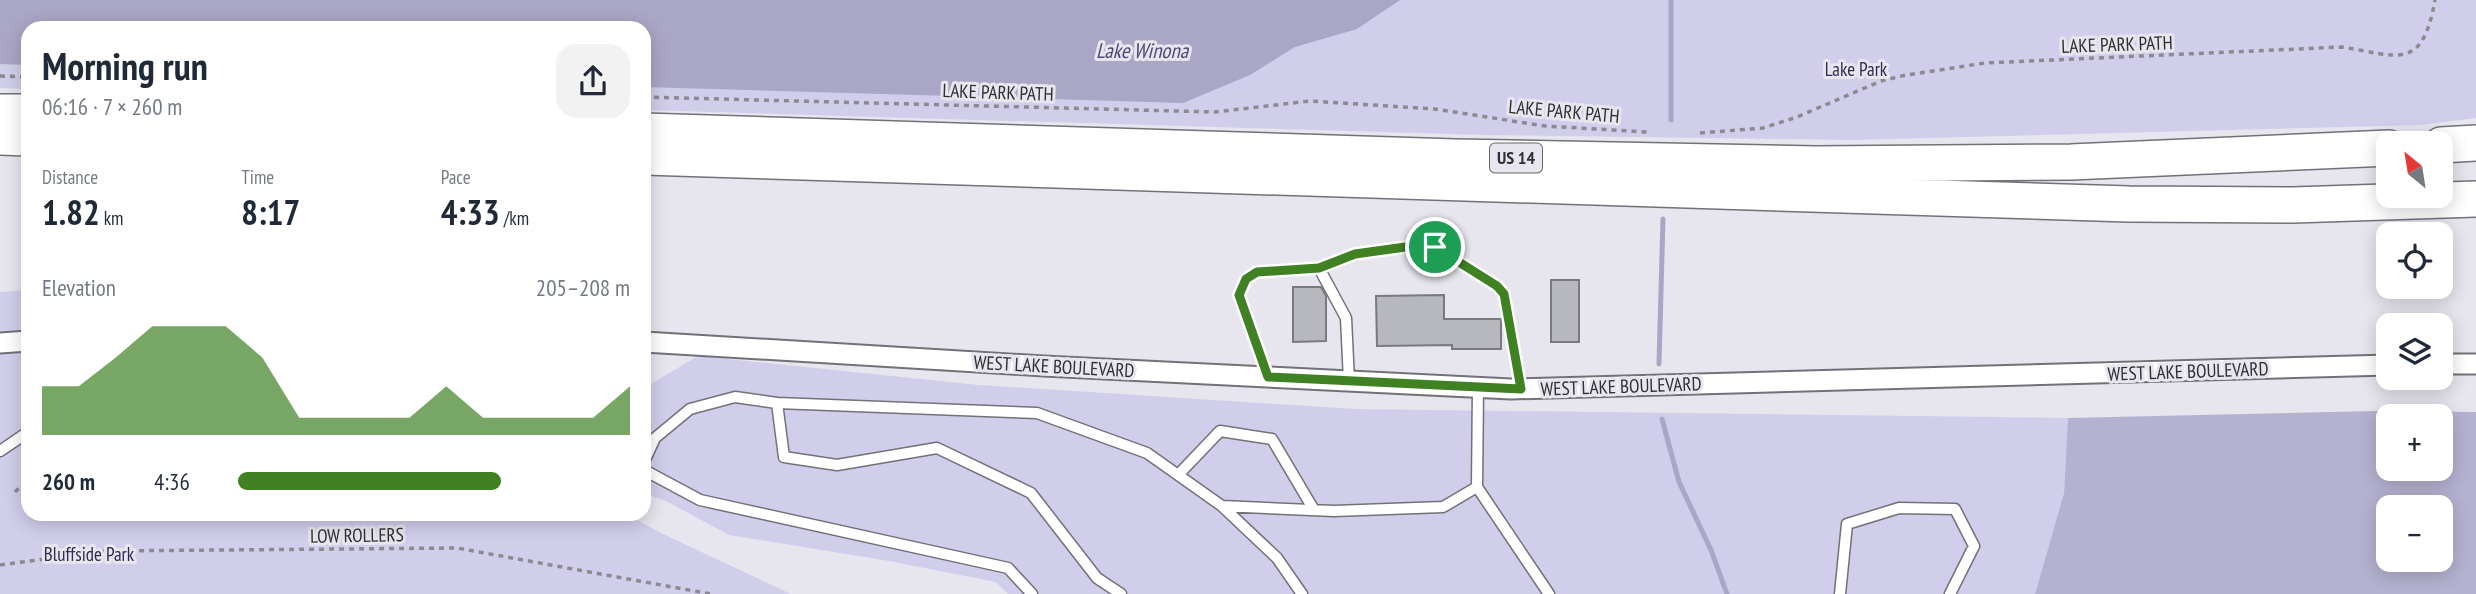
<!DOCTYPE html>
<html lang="en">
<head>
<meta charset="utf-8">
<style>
  :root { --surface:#fff; --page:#f2f2f3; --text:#1f2937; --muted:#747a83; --accent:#408123 }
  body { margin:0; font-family:"PT Sans Narrow",sans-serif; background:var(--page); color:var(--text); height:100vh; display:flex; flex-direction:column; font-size:26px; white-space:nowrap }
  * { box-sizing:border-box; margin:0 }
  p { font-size:23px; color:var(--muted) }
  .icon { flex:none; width:38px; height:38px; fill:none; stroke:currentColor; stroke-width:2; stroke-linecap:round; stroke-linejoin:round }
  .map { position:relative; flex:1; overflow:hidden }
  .details { position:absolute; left:21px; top:21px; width:630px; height:500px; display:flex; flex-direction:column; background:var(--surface); border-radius:21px; box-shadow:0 4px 18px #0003 }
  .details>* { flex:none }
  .needle { width:46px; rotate:330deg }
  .fabs { position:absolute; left:2376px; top:131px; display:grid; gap:14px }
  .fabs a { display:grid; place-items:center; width:77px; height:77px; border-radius:14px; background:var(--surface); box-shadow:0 4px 18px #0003; font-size:35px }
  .pin { position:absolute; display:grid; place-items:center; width:60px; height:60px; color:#fff; margin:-30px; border:4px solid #fff; border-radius:50%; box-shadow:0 2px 7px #0007 }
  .round { display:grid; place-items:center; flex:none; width:74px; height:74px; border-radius:21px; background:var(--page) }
  .head { display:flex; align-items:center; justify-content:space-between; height:119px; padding:0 21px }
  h1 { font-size:38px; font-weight:800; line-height:52px }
  .figures { display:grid; grid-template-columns:repeat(3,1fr); gap:10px; height:119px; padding:7px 21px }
  .figures div { display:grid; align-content:center }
  .figures b { font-size:35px; font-weight:800 }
  .figures small { font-size:19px; font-weight:400 }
  .figures p { font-size:19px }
  .chart { height:196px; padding:14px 21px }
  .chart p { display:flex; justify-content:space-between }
  .chart svg { width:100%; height:126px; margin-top:7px; fill:var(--accent); opacity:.7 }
  ul { padding:0 21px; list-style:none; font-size:23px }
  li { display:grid; grid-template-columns:112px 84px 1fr; align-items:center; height:52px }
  li i { height:18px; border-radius:9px; background:var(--accent) }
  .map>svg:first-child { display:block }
</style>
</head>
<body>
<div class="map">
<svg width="2476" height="594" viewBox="0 0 2476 594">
  <rect width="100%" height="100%" fill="#e7e6ee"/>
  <path fill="#d1ceec" d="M0 0H2476V118L2420 125 1853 140 1484 135 644 110V28H28V89L0 88Z
    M28 290V514L628 515 663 534 791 594H0V292Z
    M698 356 979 385 1356 409 2068 418 2064 493 2035 594H1008L996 582 889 561 729 535 668 502 644 493V388Z"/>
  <path fill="#b5b2d1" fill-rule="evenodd" d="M2376 411 2476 412V594H2035L2064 493 2068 418ZM2389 416H2441V469H2389ZM2389 508H2441V560H2389Z"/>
  <path fill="#aaa6c5" d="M0 0H1400L1357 29 1295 47 1250 75 1183 103 644 87V28H28V65L0 64Z"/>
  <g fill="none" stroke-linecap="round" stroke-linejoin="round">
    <path stroke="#aaa6c5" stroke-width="5" d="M1671 0V120
      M1659 364 1663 219
      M1662 419 1679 482 1711 550 1727 594"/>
  </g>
  <path fill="#b7b7be" stroke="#7a7980" stroke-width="2" d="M1551 280H1579V342H1551Z
    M1293 287H1321L1326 296V341L1293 342Z
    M1444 295V319H1501V349H1452V345L1377 346 1376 296Z"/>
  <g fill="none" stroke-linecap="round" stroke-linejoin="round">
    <g stroke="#717177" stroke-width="13">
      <path id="lane" d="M1319 268 1346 318 1349 381
        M1268 377 1239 295 1246 279 1257 272 1319 268 1355 254 1420 245 1435 247 1497 286 1504 294 1521 389
        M1478 388 1477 487 1549 594
        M777 403 784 457 837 465 937 448 1031 493 1097 578 1121 594
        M0 451 28 432
        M644 462 655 438 690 409 735 397 777 403 1037 413 1147 453 1222 506 1334 511 1443 507 1477 487
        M644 470 700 500 1008 568 1032 594
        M1178 475 1220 431 1272 439 1314 510
        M1222 506 1277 558 1302 594
        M1840 594 1847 524 1899 508 1955 509 1974 546 1950 594"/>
    </g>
    <g stroke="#717177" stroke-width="23">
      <path id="street" d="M644 342 1044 366 1511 389 2389 365
        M0 343 28 341
        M2441 364H2476"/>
    </g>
    <g stroke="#717177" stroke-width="38">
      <path id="highway" d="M0 112H28
        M644 131 1455 157 1816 164 2071 162 2389 148
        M0 137 28 138
        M2441 145 2476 143
        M644 157 2129 204 2293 205 2476 199"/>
    </g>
    <path stroke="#8b8a90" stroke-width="3.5" stroke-dasharray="5 5" stroke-linecap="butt" d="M0 76 28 77
      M644 97 1215 112 1310 101 1435 109 1545 126 1647 132
      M1700 133 1763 128 1797 117 1881 81 1906 75 1985 63 2342 47C2399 56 2422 72 2435 0
      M15 492 28 479
      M0 565 105 551 457 548 711 594"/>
    <use href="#lane" stroke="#fff" stroke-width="10"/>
    <use href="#street" stroke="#fff" stroke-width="19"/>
    <use href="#highway" stroke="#fff" stroke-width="35"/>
  </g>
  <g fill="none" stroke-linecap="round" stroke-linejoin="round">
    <g stroke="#fff" stroke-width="14">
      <path id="route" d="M1420 245 1435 247 1497 286 1504 294 1521 389 1268 377 1239 295 1246 279 1257 272 1319 268 1355 254Z"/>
    </g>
    <use href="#route" stroke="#408123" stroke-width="9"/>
  </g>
  <g text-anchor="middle" stroke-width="6" stroke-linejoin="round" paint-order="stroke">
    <rect fill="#e7e6ee" stroke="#67666a" stroke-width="2" x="1490" y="143.5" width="52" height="29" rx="5"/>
    <g font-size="18" font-weight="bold" fill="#302f32">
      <text x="1516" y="164">US 14</text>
    </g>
    <g font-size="19" fill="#302f32" stroke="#e7e6ee">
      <text transform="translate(2117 44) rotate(-2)" y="7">LAKE PARK PATH</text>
      <text transform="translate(998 92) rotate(2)" y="7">LAKE PARK PATH</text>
      <text transform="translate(1564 111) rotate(5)" y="7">LAKE PARK PATH</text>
      <text transform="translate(1054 366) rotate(3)" y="7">WEST LAKE BOULEVARD</text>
      <text transform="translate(2188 371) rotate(-2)" y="7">WEST LAKE BOULEVARD</text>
      <text transform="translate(1621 386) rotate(-2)" y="7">WEST LAKE BOULEVARD</text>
      <text transform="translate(357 535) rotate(-1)" y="7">LOW ROLLERS</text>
    </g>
    <g font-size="19" fill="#322a54" stroke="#e7e6ee">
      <text x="1856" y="76">Lake Park</text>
      <text x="89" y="561">Bluffside Park</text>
    </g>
    <g font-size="21" font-style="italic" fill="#504977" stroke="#e7e6ee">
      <text x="1142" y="58">Lake Winona</text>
    </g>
  </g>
</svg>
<div class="fabs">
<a><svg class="needle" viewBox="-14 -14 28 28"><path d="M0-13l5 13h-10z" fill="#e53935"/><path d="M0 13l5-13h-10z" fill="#747a83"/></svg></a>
<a><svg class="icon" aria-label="locate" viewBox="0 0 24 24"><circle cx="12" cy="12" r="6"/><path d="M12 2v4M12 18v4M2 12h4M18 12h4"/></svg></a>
<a><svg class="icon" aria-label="layers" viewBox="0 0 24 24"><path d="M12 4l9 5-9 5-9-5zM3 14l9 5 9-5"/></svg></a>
<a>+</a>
<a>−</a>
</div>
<div class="pin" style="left:1435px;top:247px;background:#1e9e55"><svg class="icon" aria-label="arrive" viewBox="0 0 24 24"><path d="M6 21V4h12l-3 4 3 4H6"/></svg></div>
<section class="details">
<div class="head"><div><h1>Morning run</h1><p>06:16 · 7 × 260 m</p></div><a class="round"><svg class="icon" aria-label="share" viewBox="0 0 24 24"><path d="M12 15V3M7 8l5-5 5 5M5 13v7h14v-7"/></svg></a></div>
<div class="figures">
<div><p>Distance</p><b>1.82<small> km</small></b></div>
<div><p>Time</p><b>8:17</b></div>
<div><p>Pace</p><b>4:33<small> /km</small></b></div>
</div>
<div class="chart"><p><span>Elevation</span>205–208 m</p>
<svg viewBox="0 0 160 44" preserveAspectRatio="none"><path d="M0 44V27L10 27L20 17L30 6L40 6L50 6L60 17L70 38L80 38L90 38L100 38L110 27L120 38L130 38L140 38L150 38L160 27V44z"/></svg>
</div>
<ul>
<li><b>260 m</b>4:36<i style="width:67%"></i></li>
</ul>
</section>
</div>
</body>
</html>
